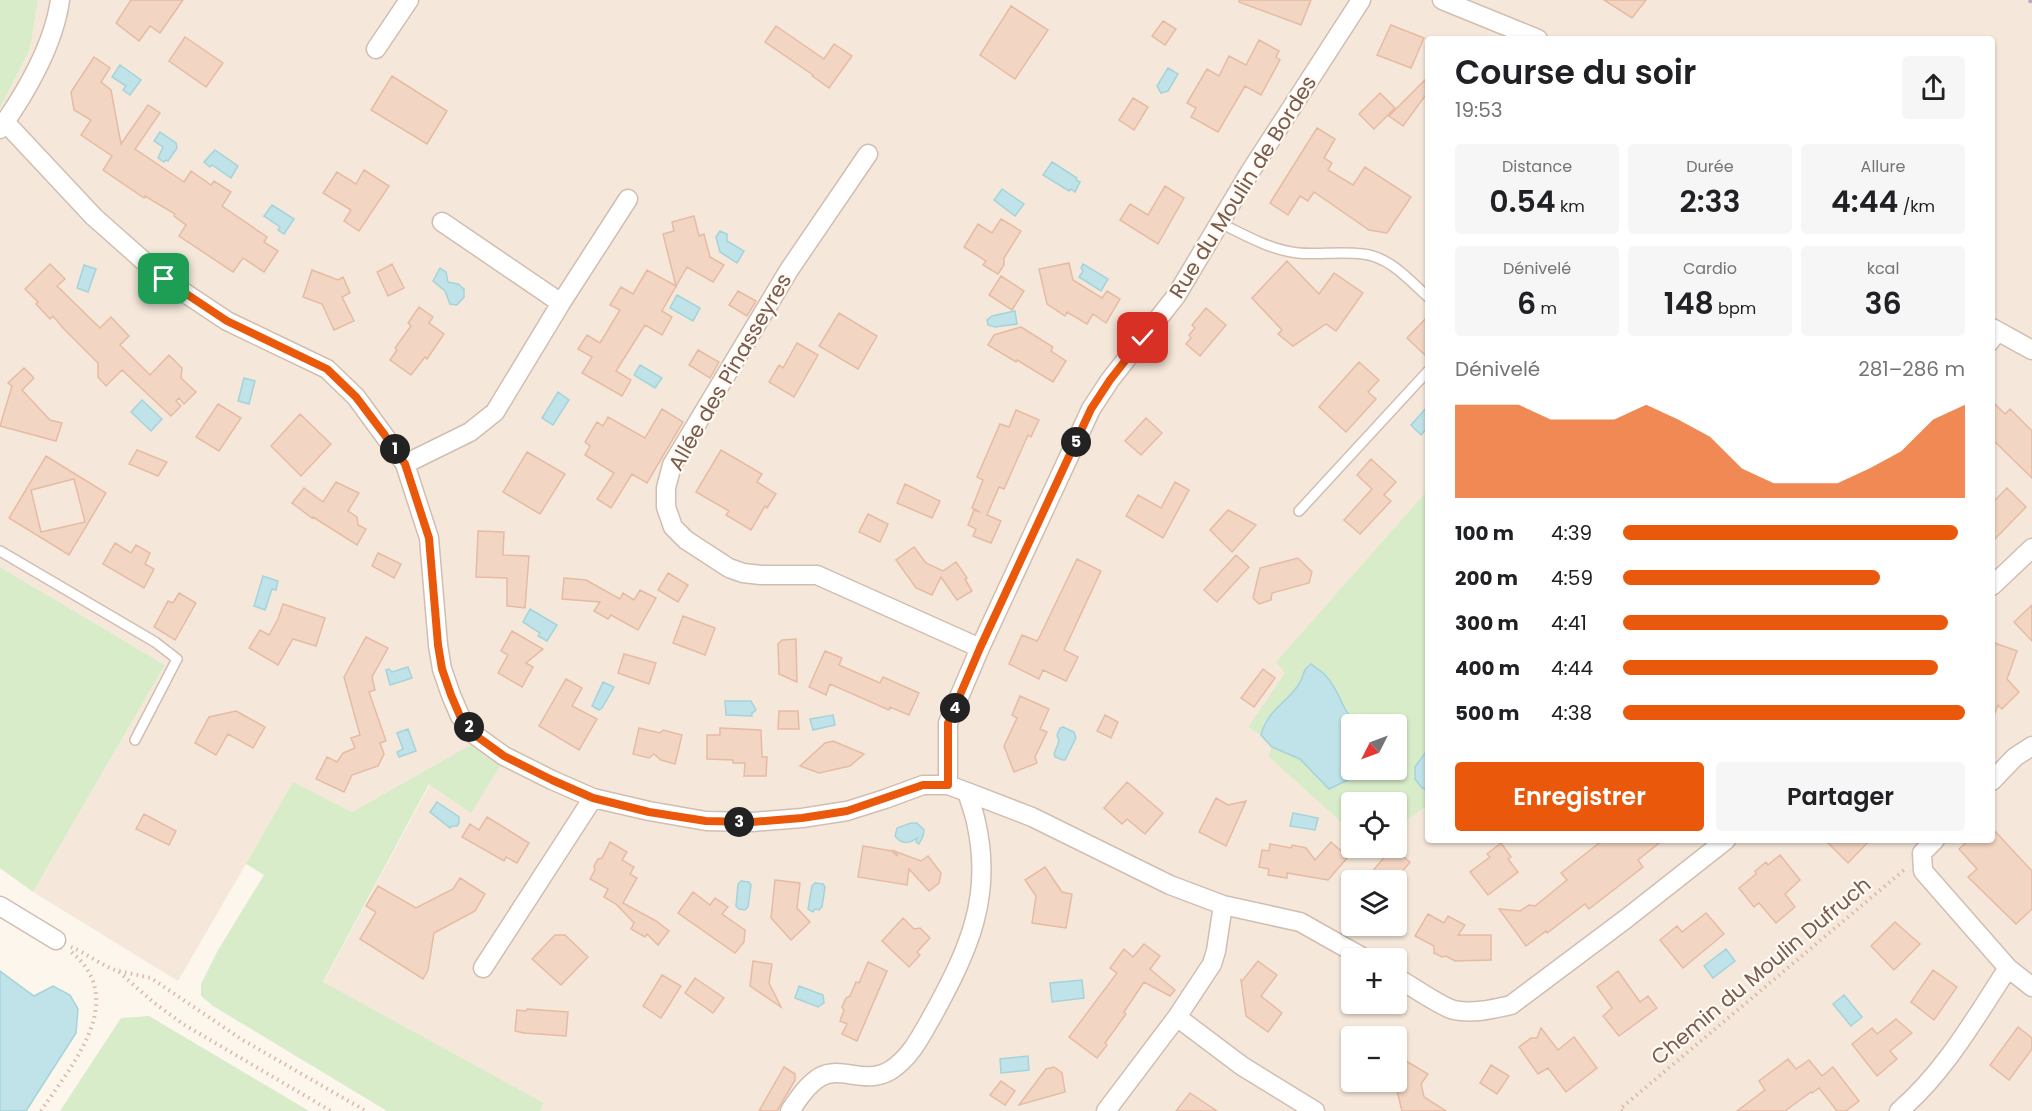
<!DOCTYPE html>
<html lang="fr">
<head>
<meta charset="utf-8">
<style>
  :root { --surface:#fff; --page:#f6f6f6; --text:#202124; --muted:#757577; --accent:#ea580c }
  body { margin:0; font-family:Poppins,sans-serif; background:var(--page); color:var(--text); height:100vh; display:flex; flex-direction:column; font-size:22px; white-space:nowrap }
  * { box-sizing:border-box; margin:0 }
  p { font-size:20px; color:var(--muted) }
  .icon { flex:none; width:33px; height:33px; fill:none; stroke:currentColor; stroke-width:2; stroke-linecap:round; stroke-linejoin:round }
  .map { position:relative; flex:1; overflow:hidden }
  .sheet { position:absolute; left:1425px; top:36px; width:570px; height:807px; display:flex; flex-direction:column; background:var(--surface); border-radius:6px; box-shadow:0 2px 4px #0004 }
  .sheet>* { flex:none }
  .needle { width:39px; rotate:228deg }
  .buttons { position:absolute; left:1341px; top:714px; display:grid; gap:12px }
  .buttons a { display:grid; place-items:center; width:66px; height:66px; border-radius:6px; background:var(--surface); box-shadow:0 2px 4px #0004; font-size:30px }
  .pin { position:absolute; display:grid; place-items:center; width:51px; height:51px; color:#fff; margin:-26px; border-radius:12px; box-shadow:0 3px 9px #0006 }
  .km { position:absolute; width:30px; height:30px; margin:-15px; border-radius:50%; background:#222; color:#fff; font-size:16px; line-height:30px; text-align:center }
  .round { display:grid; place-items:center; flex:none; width:63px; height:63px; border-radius:6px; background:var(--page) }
  .head { display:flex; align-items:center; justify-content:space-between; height:102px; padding:0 30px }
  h1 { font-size:33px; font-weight:600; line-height:45px }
  .stats { display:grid; grid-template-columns:repeat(3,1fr); gap:9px; height:102px; padding:6px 30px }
  .stats div { display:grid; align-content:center; border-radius:6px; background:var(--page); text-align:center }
  .stats b { font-size:30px; font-weight:600 }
  .stats small { font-size:16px; font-weight:400 }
  .stats p { font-size:16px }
  .chart { height:168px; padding:12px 30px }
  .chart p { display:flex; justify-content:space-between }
  .chart svg { width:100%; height:108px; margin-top:6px; fill:var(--accent); opacity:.7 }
  .cta { display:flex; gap:12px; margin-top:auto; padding:12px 30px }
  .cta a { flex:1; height:69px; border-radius:6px; background:var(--accent); color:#fff; font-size:24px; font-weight:600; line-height:69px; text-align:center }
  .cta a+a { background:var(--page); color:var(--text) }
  ul { padding:0 30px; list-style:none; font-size:20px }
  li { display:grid; grid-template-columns:96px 72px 1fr; align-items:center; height:45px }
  li i { height:15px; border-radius:8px; background:var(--accent) }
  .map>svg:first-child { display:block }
</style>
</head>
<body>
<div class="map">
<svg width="2032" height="1111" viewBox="0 0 2032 1111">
  <rect width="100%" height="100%" fill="#fdf6ec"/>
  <path fill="#f5e8da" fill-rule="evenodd" d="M38 0H2032V1111H540L544 1103 323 983 430 784 470 745 352 812 293 783 178 981 33 892 165 665 0 567V108L30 49ZM1428 39H1992V840H1428ZM1352 724H1396V770H1352ZM1352 802H1396V848H1352ZM1352 880H1396V926H1352ZM1352 958H1396V1004H1352ZM1352 1036H1396V1082H1352Z"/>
  <path fill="#d8ecc9" d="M0 0H38L30 49 0 108Z
    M1428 490V749L1422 756V788L1428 790V805L1397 827 1396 802H1352L1351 831 1268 756 1272 747 1300 759 1329 788 1360 774 1365 770H1396L1397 732 1400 721 1390 716C1384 718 1377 721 1371 722 1346 724 1337 694 1326 676L1304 669 1299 684 1264 722 1261 735 1248 727 1285 673 1276 662Z
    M0 567 165 665 33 892 0 868Z
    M470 745 502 763 471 813 429 784 323 982 544 1103 540 1111H387L213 1006 201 996V984L218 950 264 875 246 864 293 782 352 812Z
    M149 1016 309 1111H60L121 1018Z"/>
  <path fill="#bfe3e8" stroke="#a5d3da" stroke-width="1.5" d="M120 65 141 80 130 95 123 90 126 86 112 77Z
    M1168 68 1178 74 1168 91 1161 93 1157 86Z
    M160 132 176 143 177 148 168 161 166 160 164 162 158 158 163 147 154 141Z
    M215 150 238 166 231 178 212 165 210 167 204 162Z
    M1052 162 1077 178 1076 180 1080 182 1075 192 1071 189 1069 191 1043 175Z
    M1002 189 1024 204 1015 216 994 200Z
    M272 205 294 219 284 234 278 230 280 227 264 216Z
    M720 231 727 234V241L744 251 737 263 720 252 716 237Z
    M1083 264 1108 279 1101 291 1079 277 1083 271 1081 268Z
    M84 265 96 269 88 292 77 288Z
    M440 268 446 272 448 282 458 284 464 289V297L457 305 450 304 445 291 433 281Z
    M677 295 700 308 693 321 670 308Z
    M1015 311 1017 324 995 327 988 325 987 320 992 316Z
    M640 365 662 378 655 388 634 375Z
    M244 378 255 381 249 404 238 401Z
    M558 392 569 400 553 425 542 418Z
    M142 400 162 419 151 431 131 412Z
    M1428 406V427L1421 435 1411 425Z
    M263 576 278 581 276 590 272 589 265 610 254 606Z
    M530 609 557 625 547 641 538 636 540 633 523 622Z
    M1311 664C1316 668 1322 671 1326 676 1351 704 1337 733 1390 716L1400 721 1397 732 1396 724H1352V770H1365L1360 774 1329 789 1300 759 1272 747 1261 735C1267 710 1286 704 1299 684 1305 675 1301 671 1311 664Z
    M408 667 412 678 390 685 386 670 389 669 392 672Z
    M603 682 614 687 602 708 599 710 592 706Z
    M725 701H751L756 710 752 713V716L726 715Z
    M833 715 835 725 813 730 810 719Z
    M1063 727 1074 732 1076 738 1065 760H1063L1055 757 1054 754 1059 741 1057 735 1060 728Z
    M408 729 416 751 399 757 397 752 403 749 397 733Z
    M1428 749V790L1422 788 1415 779V767Z
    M437 802 459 817V823L457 826H452L450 828 430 812Z
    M1293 813 1318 818 1315 830 1290 826Z
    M911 823H917L924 830 923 836 919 844 916 842 917 838C909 844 902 845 895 836L897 828Z
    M741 881 749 882 751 885 748 907 745 910 739 909 736 906 738 884Z
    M815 883 823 884 825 887 822 907 819 910 815 909 813 912 808 909 812 886Z
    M1726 949 1735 961 1713 978 1704 966Z
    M0 971 34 996 53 986 70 995 78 1009 76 1033 26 1111H0Z
    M1082 980 1084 998 1052 1002 1050 983Z
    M799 986 823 995 824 1003 818 1007 795 998Z
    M1844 995 1862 1017 1851 1026 1833 1004Z
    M1028 1056 1029 1070 1001 1073 1000 1059Z"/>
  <path fill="#f3d5c3" stroke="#e6bba3" stroke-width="1.5" fill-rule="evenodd" d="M131 0H183L160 33 150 26 139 41 116 23Z
    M1239 0H1311L1301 25 1239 2Z
    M1604 0H1646L1632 18Z
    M1011 6 1048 30 1015 79 980 55Z
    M1163 21 1176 29 1165 45 1152 36Z
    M1391 25 1424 38 1411 68 1377 55Z
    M776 26 824 59 834 44 852 56 829 88 812 76 813 75 765 42Z
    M185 37 223 63 206 87 169 61Z
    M1259 40 1279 51 1276 57 1280 60 1261 95 1245 86 1218 132 1191 117 1196 108 1187 103 1207 69 1219 76 1229 56 1246 65Z
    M94 57 110 68 101 82 111 90 121 144 148 105 160 113 135 149 184 182 191 171 211 185 214 181 231 192 222 206 267 237 264 242 278 251 264 272 243 258 233 272 179 236 186 225 174 216 175 214 145 196 144 198 103 170 112 156 81 135 91 120 74 110 71 92Z
    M392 76 447 111 427 144 371 110Z
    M1427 78 1428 92 1403 126 1389 116Z
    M1380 93 1395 108 1374 129 1359 114Z
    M1133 98 1148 107 1134 130 1119 120Z
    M1317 128 1335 139 1324 158 1332 163 1328 170 1353 185 1365 167 1411 197 1387 233 1369 230 1314 192 1308 201 1300 196 1288 215 1270 203Z
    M364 170 389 186 359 231 344 221 351 210 323 193 337 172 356 184Z
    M1165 186 1184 198 1158 244 1120 220 1130 204 1148 215Z
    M694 216 699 236 704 234 710 257 724 265 713 282 687 267 662 311 672 317 662 335 645 325 616 371 631 380 622 396 582 373 592 357 578 349 587 335 600 343 620 310 610 305 621 287 633 294 647 270 676 286 663 234 674 231 672 222Z
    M1001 219 1021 231 1004 258V265L998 274 983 265 986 261 964 247 978 224 992 233Z
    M1287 261 1319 294 1334 273 1363 293 1336 331 1326 324 1293 346 1278 334 1282 330 1252 298Z
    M1069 263 1073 280 1102 298 1107 291 1120 299 1106 323 1093 314 1087 324 1067 312 1065 316 1047 304 1039 269Z
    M50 264 65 279 57 286 100 328 111 317 129 336 120 345 150 375 169 355 182 368 181 378 196 392 184 404 179 398 176 401 181 406 171 416 122 370 106 386 98 377V363L63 328 53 316 50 319 36 304 38 302 25 289Z
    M392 264 404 288 388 296 377 272Z
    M312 270 338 280 343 277 350 293 342 297 354 321 334 330 322 304 303 297Z
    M1001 276 1024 291 1012 310 989 295Z
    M738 291 756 301 747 316 729 305Z
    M419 307 433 317 429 323 444 334 427 359 425 357 411 375 390 360 397 350 395 348 411 326 408 323Z
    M1206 308 1226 325 1200 356 1186 344 1191 338 1189 335 1195 328 1192 325Z
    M839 313 877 336 858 369 819 346Z
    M1428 316V358L1407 338Z
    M1021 327 1053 347 1051 351 1066 361 1053 382 1017 360 1016 362 988 345 994 335Z
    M797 343 818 355 794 397 769 382 779 365 783 368Z
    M698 350 719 362 710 378 689 365Z
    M1359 362 1379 380 1368 392 1376 399 1346 432 1319 407Z
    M24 368 34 378 22 390 50 420 62 423 56 441 0 426 12 386 8 383Z
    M1992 401 2005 414 2010 409 2032 431V478L1992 439Z
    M218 404 241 418 219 451 196 437Z
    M662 409 683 422 647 483 632 474 611 508 597 499 614 473 585 455 590 446 585 442 597 422 603 426 608 417 645 438Z
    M1016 410 1039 420 1031 437 1028 435 1004 489 999 487 987 515 1001 521 991 543 973 536 976 529 968 525 974 510 980 512 972 508 983 480 977 477 1000 424 1009 427Z
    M300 414 331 444 301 476 271 446Z
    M1146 418 1162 433 1141 455 1125 441Z
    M137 450 167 462 158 476 129 464Z
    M721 450 762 474 757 482 776 494 767 508 765 506 751 530 726 515 729 511 696 492Z
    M527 452 565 474 540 514 503 492Z
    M46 456 106 493 69 555 9 518ZM74 479 85 522 41 532 31 490Z
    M1371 459 1396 482 1384 495 1391 501 1360 534 1344 520 1372 489 1357 475Z
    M336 482 359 493 348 511 357 517 358 525 366 529 357 545 313 517 312 518 292 503 304 488 323 502Z
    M1175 482 1189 490 1163 538 1126 516 1138 495 1161 508Z
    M905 484 940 501 932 518 897 503Z
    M2007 488 2026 507 1992 542V503Z
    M1228 510 1256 525 1232 552 1210 530Z
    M868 514 888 524 880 542 859 532Z
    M478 531 504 532 503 555 529 556 525 608 507 606V578L476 577Z
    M115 543 131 553 136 545 150 553 145 564 154 569 144 588 103 564Z
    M914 547 926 563 943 571 956 562 967 578 965 579 972 591 957 600 941 577 932 595 916 588 896 560Z
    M378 553 401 564 394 578 372 566Z
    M1236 555 1249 567 1217 602 1204 590Z
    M1298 558 1312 572 1309 583 1272 593 1271 600 1259 604 1253 598 1260 568Z
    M1077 559 1101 571 1064 650 1078 657 1066 681 1043 670 1039 679 1009 664 1022 635 1037 641 1039 638Z
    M668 573 688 585 678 602 658 590Z
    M564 578 586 580 620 599 623 593 634 600 640 590 656 598 638 630 611 615 608 619 594 611 600 602 562 599Z
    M179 593 196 603 175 640 154 627 168 601 173 603Z
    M283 604 325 618 316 646 293 639 278 665 249 648 260 630 269 635 278 619Z
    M2032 605V641L2014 622Z
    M683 616 715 628 705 655 673 643Z
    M512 631 543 649 526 663 533 667 522 687 498 673 508 655 501 651Z
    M366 637 388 648 372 677 375 690 369 692 386 741 380 743 384 754 378 766 352 775 344 792 316 779 327 757 337 762 343 753 355 748 351 738 360 735 344 677Z
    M796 639 797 682 779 674 778 644 782 640Z
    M1992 642 2017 651 2007 679 2019 692 2002 709 1998 705 1994 715H1992Z
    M825 651 842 658 839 665 880 683 883 677 919 693 909 715 890 707 889 710 830 684 826 695 809 687Z
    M624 654 656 663 649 684 618 673Z
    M1263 669 1275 678 1254 707 1241 698Z
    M566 679 582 688 572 706 597 719 579 750 539 726Z
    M1020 696 1049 709 1040 729 1047 732 1035 757 1037 763 1014 772 1004 746 1017 718 1012 715Z
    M236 711 265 727 253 748 228 734 216 755 195 743 209 717Z
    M779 711H798L799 729H778Z
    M1105 715 1118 722 1111 738 1097 731Z
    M639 728 660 733 663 730 682 735 675 764 661 760 654 754 649 758 633 754Z
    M720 728 761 730 762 757H767L766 776H744L745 763H733V760L707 759V735H720Z
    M833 741 864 754 850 766 819 773 800 766 825 743Z
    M1127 782 1163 813 1145 834 1127 819 1122 824 1104 808Z
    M1216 798 1228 805 1246 801 1226 846 1199 832Z
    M144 814 176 831 169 845 136 829Z
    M487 817 529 843 517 863 506 857 504 861 462 837 470 824 479 830Z
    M1992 828 2032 871V909L2016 924 1968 877 1977 869 1959 849 1969 840H1992Z
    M1603 840H1663L1638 860 1643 867 1589 909 1585 904 1547 933 1546 931 1526 946 1499 909 1520 911 1529 905 1535 906 1567 880 1561 873Z
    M1825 840H1870L1848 863Z
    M610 842 627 852 622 860 634 867 630 874 637 878 623 903 656 921 669 931 658 945 647 934 645 937 631 929 634 923 616 904 604 897 608 889 590 879 595 870 594 866 598 859 602 858Z
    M1331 842 1348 857 1328 880 1287 873V878L1268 875 1269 869 1259 867 1262 850 1269 851 1270 844 1291 848 1292 845 1306 848 1315 860Z
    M1501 843 1511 857 1508 859 1518 872 1488 895 1470 872 1490 857 1487 854Z
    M863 846 892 851 896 855 898 856 894 851 921 861 928 856 941 873 939 883 929 891 909 869 907 885 858 877Z
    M1392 848 1410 862 1395 880H1365Z
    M1780 855 1800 880 1785 894 1795 907 1776 923 1759 903 1754 907 1739 888 1756 874 1755 871 1766 862 1768 865Z
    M1045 867 1062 892 1072 894 1066 928 1032 923 1036 896 1025 880Z
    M460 878 485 894 475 911 434 933 428 970 423 979 360 939 376 912 366 906 378 886 416 908 453 889Z
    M775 880 800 883 797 908 810 922 791 940 771 918Z
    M693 892 710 905 715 898 728 907 722 914 745 930 744 942 735 953 678 913Z
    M1706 913 1724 934 1683 968 1660 940 1677 926 1682 932Z
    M1428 914 1444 923 1448 916 1465 925 1458 935H1491V960L1455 961 1446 956 1442 957 1434 953V946L1415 936Z
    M903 918 914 929 920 928 930 938 917 952 920 955 909 967 882 941Z
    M1895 922 1920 944 1894 970 1871 946Z
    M555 935H565L588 957 561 985 532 959Z
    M1144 944 1160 956 1150 969 1175 990 1170 996 1144 982 1124 1012 1126 1014 1105 1043 1107 1045 1097 1058 1069 1037 1117 973 1110 968 1124 949 1133 957Z
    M753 961 772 964 769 983 781 1007 750 986Z
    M1258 961 1277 975 1261 996 1282 1013 1268 1032 1246 1016 1241 980 1242 981Z
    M868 962 887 971 857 1041 842 1034 847 1024 840 1021 844 1010 842 1007 846 998 850 996 856 982 859 983Z
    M1933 970 1957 987 1934 1020 1911 1002Z
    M1618 971 1640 1002 1648 996 1657 1008 1619 1036 1603 1016 1612 1008 1597 987Z
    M662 975 681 986 661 1018 643 1006Z
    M695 978 724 998 713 1013 685 993Z
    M527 1009 568 1012 566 1036 524 1033 515 1031 517 1010 526 1011Z
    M1896 1019 1912 1033 1890 1051 1897 1059 1877 1076 1852 1044 1872 1028 1877 1034Z
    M2018 1027 2032 1038V1049L2009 1080 1990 1065Z
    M1541 1028 1558 1050 1574 1037 1597 1068 1566 1092 1548 1068 1538 1074 1519 1047 1531 1038H1537Z
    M1788 1059 1796 1069 1809 1060 1822 1076 1833 1067 1859 1101 1846 1111H1837L1819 1088 1812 1093 1811 1092 1785 1111H1737L1765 1090 1759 1081Z
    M1406 1061 1428 1074 1421 1084 1424 1097 1446 1111H1402L1395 1082Z
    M1491 1065 1509 1076 1497 1094 1480 1083Z
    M784 1067 795 1074V1080L777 1111H759Z
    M1054 1067 1062 1073 1065 1092 1019 1105 1046 1069Z
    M1001 1081 1015 1091 1005 1105 990 1095Z
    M1190 1093 1217 1111H1176Z"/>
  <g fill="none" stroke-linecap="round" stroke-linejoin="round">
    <g stroke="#d1beb0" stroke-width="12">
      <path id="service" d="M1220 223C1245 235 1270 250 1298 253 1319 255 1342 251 1363 254 1390 257 1409 280 1428 297
        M1992 346 2002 333
        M1299 511 1428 371
        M0 551 155 642 177 659 135 740"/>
    </g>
    <g stroke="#d1beb0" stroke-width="21">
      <path id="minor" d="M1442 0 1538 39
        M376 49 409 0
        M5 122 94 217 164 279 227 321 327 369 356 397 405 464 429 538 438 645 442 669 451 695 460 716 475 735 504 756 552 780 593 798 649 811 706 821 752 822 802 818 847 811 885 799 923 785H948
        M0 129C26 93 54 44 60 0
        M868 154 789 270 672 465 666 488V507L673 527 686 540 729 568 743 573 761 575H817L980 648
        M442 222 561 303
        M1992 328 2032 350
        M405 464 470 432 495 412 561 303 628 199
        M1992 586 2032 548
        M1992 781 2015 757 2032 746
        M967 792 1032 817 1170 885 1223 905 1300 922 1364 958
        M1935 840 1922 853 1923 871 2008 968 2032 987
        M0 906 56 940
        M483 968 593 798
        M1396 977C1410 985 1441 1007 1454 1010 1473 1014 1493 1009 1511 1005L1627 918 1726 840
        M1177 1017 1242 1066 1315 1111
        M790 1111C798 1099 807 1085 820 1077 842 1065 865 1086 891 1070 912 1056 922 1034 934 1013 969 949 993 896 976 822 974 812 970 802 967 792L948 785V723L980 648 1091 409 1110 380 1176 296 1250 172 1361 0
        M1106 1111 1177 1017 1212 964 1216 951 1223 905
        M1899 1111C1945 1072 1975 1018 2008 968"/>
    </g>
    <path stroke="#d9b8a5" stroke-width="4" stroke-dasharray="1.5 4.5" stroke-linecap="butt" d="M71 947C86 953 104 967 118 971L153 1002 183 1024 331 1111
      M119 971 151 978 241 1039 366 1111
      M41 1111C72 1064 131 999 69 950
      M1622 1111 1620 1109 1904 870"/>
    <use href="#service" stroke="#fff" stroke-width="9"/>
    <use href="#minor" stroke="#fff" stroke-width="18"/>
    <path stroke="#b9a8c9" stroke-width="4.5" stroke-dasharray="9 6" stroke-linecap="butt" d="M2029 0 2032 2"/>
  </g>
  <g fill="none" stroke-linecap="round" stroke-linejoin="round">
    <g stroke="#fff" stroke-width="12">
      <path id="route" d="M164 279 227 321 327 369 356 397 384 434 405 464 429 538 438 645 442 669 451 695 460 716 475 735 504 756 552 780 593 798 649 812 706 821 752 822 802 818 847 811 923 785H948V723L980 648 1091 409 1110 380 1143 338"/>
    </g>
    <use href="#route" stroke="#ea580c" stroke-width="8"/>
  </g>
  <g text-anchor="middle" stroke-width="4.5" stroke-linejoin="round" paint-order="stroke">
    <g font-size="21" fill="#7a5c4d" stroke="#fffaf3">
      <text transform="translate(1243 187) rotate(-58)" y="7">Rue du Moulin de Bordes</text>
      <text transform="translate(730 372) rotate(-60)" y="7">Allée des Pinasseyres</text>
      <text transform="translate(1761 971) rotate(-40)" y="7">Chemin du Moulin Dufruch</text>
    </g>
  </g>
</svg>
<div class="buttons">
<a><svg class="needle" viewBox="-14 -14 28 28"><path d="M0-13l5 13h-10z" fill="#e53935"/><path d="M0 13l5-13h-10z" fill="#757577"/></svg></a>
<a><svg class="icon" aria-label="locate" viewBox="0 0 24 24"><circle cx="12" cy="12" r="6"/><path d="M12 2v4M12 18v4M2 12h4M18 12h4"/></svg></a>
<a><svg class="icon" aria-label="layers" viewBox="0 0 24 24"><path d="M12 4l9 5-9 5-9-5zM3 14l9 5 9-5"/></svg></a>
<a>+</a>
<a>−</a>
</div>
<div class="pin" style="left:164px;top:279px;background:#1e9e55"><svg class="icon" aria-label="arrive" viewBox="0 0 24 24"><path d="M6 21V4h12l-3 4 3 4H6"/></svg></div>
<div class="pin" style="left:1143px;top:338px;background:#d93025"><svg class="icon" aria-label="check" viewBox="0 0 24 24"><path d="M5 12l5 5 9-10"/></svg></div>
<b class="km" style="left:395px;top:449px">1</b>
<b class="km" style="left:469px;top:727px">2</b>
<b class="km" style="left:739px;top:822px">3</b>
<b class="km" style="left:955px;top:708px">4</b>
<b class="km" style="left:1076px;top:442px">5</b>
<section class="sheet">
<div class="head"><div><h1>Course du soir</h1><p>19:53</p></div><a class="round"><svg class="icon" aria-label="share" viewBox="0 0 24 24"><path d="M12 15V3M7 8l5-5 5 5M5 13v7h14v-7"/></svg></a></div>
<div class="stats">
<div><p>Distance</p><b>0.54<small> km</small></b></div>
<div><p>Durée</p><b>2:33</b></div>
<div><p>Allure</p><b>4:44<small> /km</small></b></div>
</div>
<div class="stats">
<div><p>Dénivelé</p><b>6<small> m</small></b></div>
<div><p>Cardio</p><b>148<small> bpm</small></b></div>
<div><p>kcal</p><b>36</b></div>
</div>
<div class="chart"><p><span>Dénivelé</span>281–286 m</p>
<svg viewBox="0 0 160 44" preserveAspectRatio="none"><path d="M0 44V6L10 6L20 6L30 12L40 12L50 12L60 6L70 12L80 19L90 32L100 38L110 38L120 38L130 32L140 25L150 12L160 6V44z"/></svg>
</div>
<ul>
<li><b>100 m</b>4:39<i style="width:98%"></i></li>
<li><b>200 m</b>4:59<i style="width:75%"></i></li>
<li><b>300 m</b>4:41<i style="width:95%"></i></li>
<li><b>400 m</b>4:44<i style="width:92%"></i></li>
<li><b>500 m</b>4:38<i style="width:100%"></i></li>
</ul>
<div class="cta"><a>Enregistrer</a><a>Partager</a></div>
</section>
</div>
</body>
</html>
